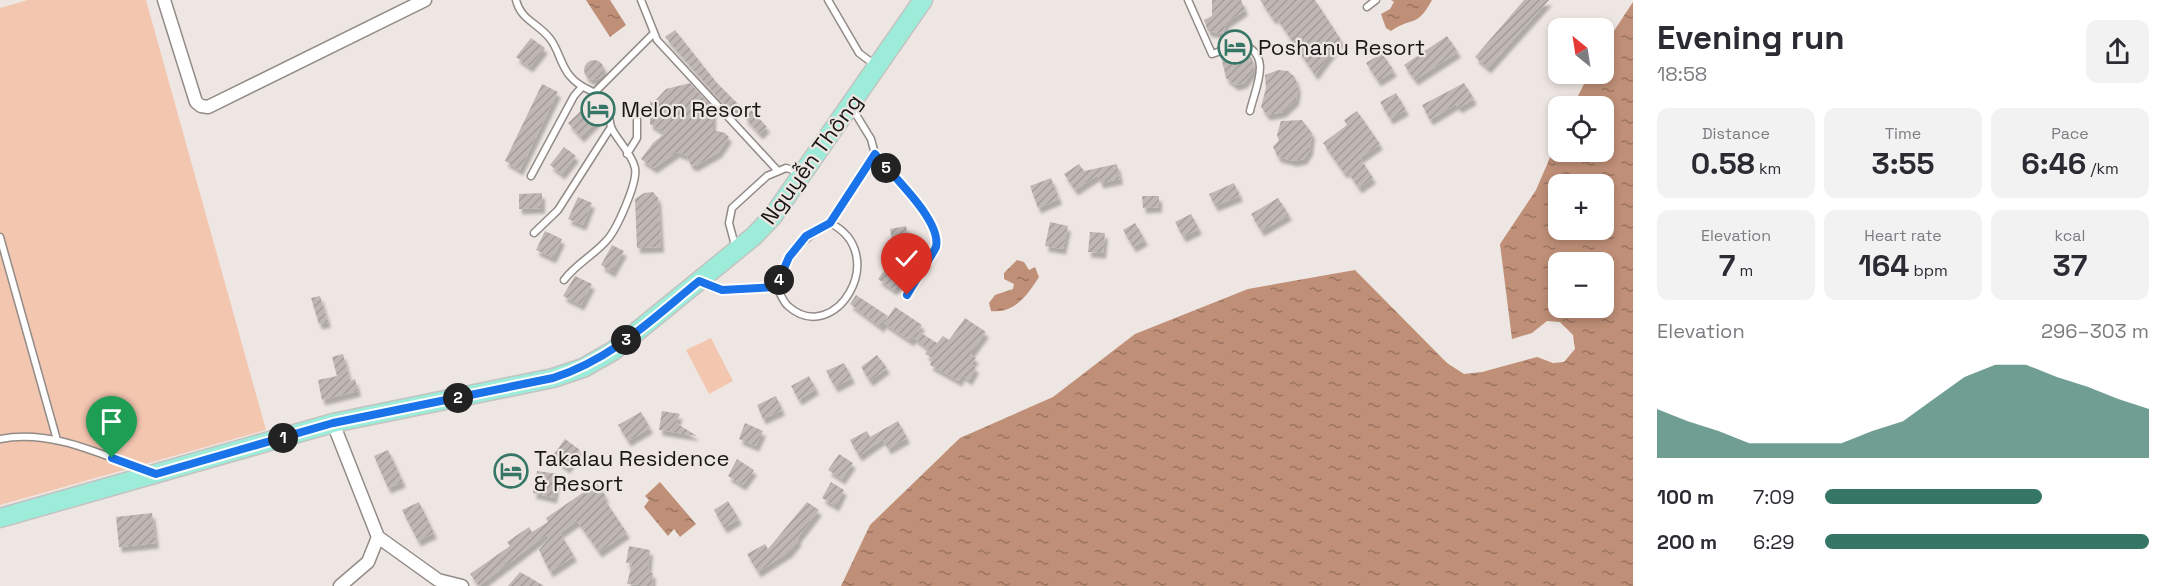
<!DOCTYPE html>
<html lang="en">
<head>
<meta charset="utf-8">
<style>
  :root { --surface:#fff; --page:#f2f2f3; --text:#2b2b33; --muted:#7c7c81; --accent:#357666 }
  body { margin:0; font-family:"Space Grotesk",sans-serif; background:var(--page); color:var(--text); height:100vh; display:flex; flex-direction:column; font-size:22px; white-space:nowrap }
  * { box-sizing:border-box; margin:0 }
  p { font-size:20px; color:var(--muted) }
  .icon { flex:none; width:33px; height:33px; fill:none; stroke:currentColor; stroke-width:2; stroke-linecap:round; stroke-linejoin:round }
  .map { position:relative; flex:1; overflow:hidden }
  .drawer { display:flex; flex-direction:column; background:var(--surface); width:540px }
  .drawer>* { flex:none }
  .needle { width:39px; rotate:330deg }
  .fabs { position:absolute; left:1548px; top:18px; display:grid; gap:12px }
  .fabs a { display:grid; place-items:center; width:66px; height:66px; border-radius:12px; background:var(--surface); box-shadow:0 3px 9px #0003; font-size:30px }
  .pin { position:absolute; display:grid; place-items:center; width:51px; height:51px; color:#fff; margin:-62px -26px; border-radius:50% 50% 50% 0; rotate:-45deg; box-shadow:0 0 6px #0007 }
  .pin .icon { rotate:45deg }
  .km { position:absolute; width:30px; height:30px; margin:-15px; border-radius:50%; background:#222; color:#fff; font-size:16px; line-height:30px; text-align:center }
  .round { display:grid; place-items:center; flex:none; width:63px; height:63px; border-radius:12px; background:var(--page) }
  .overview { display:flex; align-items:center; justify-content:space-between; height:102px; padding:0 24px }
  h1 { font-size:33px; font-weight:800; line-height:45px }
  .stats { display:grid; grid-template-columns:repeat(3,1fr); gap:9px; height:102px; padding:6px 24px }
  .stats div { display:grid; align-content:center; border-radius:12px; background:var(--page); text-align:center }
  .stats b { font-size:30px; font-weight:800 }
  .stats small { font-size:16px; font-weight:400 }
  .stats p { font-size:16px }
  .chart { height:168px; padding:12px 24px }
  .chart p { display:flex; justify-content:space-between }
  .chart svg { width:100%; height:108px; margin-top:6px; fill:var(--accent); opacity:.7 }
  ul { padding:0 24px; list-style:none; font-size:20px }
  li { display:grid; grid-template-columns:96px 72px 1fr; align-items:center; height:45px }
  li i { height:15px; border-radius:8px; background:var(--accent) }
  main { display:flex; flex:1; min-height:0 }
  .map>svg:first-child { display:block }
</style>
</head>
<body>
<main>
<div class="map">
<svg width="1633" height="586" viewBox="0 0 1633 586">
  <defs>
    <pattern id="water-ripples" width="26" height="14" patternUnits="userSpaceOnUse" patternTransform="scale(1.5)"><rect width="26" height="14" fill="#bf8f77"/><path d="M2 4q2-2 4 0t4 0M15 11q2-2 4 0t4 0" fill="none" stroke="#9a7460"/></pattern>
    <pattern id="building-hatch" width="6" height="6" patternUnits="userSpaceOnUse" patternTransform="scale(1.5)"><rect width="6" height="6" fill="#bfb7b4"/><path d="M-1 1l2-2M0 6l6-6M5 7l2-2" fill="none" stroke="#a49d9a"/></pattern>
    <filter id="shadow"><feDropShadow dx="3" dy="5.5" stdDeviation="1.5" flood-color="#0004"/></filter>
  </defs>
  <rect width="100%" height="100%" fill="#eee6e2"/>
  <path fill="#f3c6b0" d="M28 0H146L266 430 0 505V8Z
    M711 338 733 381 709 394 686 350Z"/>
  <path fill="url(#water-ripples)" fill-rule="evenodd" d="M586 0H610L626 25 610 37Z
    M1391 0H1432C1417 28 1413 16 1391 31L1386 28 1381 14 1390 9 1394 2Z
    M1633 2V586H841L870 525 960 438 1053 397 1135 334 1248 289 1355 270 1447 363 1464 374 1482 372 1537 357 1553 363 1564 362 1575 349 1573 335 1560 322 1547 321 1532 333 1512 339 1500 244 1536 190 1558 139V152H1604V106H1573L1589 74H1604V46ZM1604 184V230H1558V184ZM1604 262V308H1558V262Z
    M1017 260 1024 262 1029 270 1035 267 1039 277C1028 294 1015 314 991 311L989 303 995 295 1013 289 1014 284 1004 279V273Z
    M660 482 696 524 680 537 674 529 668 536 644 507 649 500 645 496Z"/>
  <path fill="url(#building-hatch)" filter="url(#shadow)" d="M1212 0H1241L1245 10 1226 23 1223 34 1208 31 1204 20 1212 16Z
    M1260 0H1315L1341 40 1315 75 1276 17 1273 19Z
    M1524 0H1549L1488 68 1475 57Z
    M675 30 716 82 740 106 732 114 665 37Z
    M1447 36 1458 52 1415 80 1404 65Z
    M531 38 545 48 530 67 516 57Z
    M1241 50 1252 58 1254 70 1244 83 1235 85 1226 78 1221 56Z
    M1382 53 1394 71 1378 81 1366 63Z
    M584 70a10 10 0 1 1 20 0a10 10 0 1 1-20 0Z
    M1278 70 1288 71 1295 77 1298 88 1296 100 1283 112 1267 115 1261 107 1266 88 1265 75Z
    M690 83 713 108V130L725 133 729 137 719 152 695 166 690 164 687 156 677 152 654 168 641 159 653 143 665 133 650 124V101L653 103 666 89Z
    M1464 83 1474 99 1459 108 1456 104 1430 120 1422 105Z
    M542 84 558 92 520 170 505 161Z
    M1396 93 1406 110 1390 119 1380 102Z
    M586 106 599 119 581 137 568 123Z
    M751 110 767 127 760 134 744 117Z
    M1357 111 1380 144 1360 158 1373 178 1359 188 1347 171 1344 173 1323 143 1347 125 1344 120Z
    M1302 120 1312 133 1310 150 1304 159 1294 161 1278 157 1273 147 1279 140 1277 135 1281 121Z
    M564 147 576 156 562 174 550 165Z
    M1079 164 1084 171 1117 164 1120 179 1100 183 1098 175 1075 190 1064 174Z
    M1051 178 1059 199 1038 208 1030 186Z
    M1234 183 1240 196 1215 206 1209 194Z
    M653 192 658 198 661 247 637 248 635 199 644 193Z
    M542 193V208L519 209V194Z
    M1142 196H1159V207L1143 208Z
    M578 197 592 203 583 225 568 219Z
    M1278 198 1289 215 1261 231 1251 214Z
    M1191 214 1199 229 1183 237 1175 222Z
    M1050 222 1068 226 1063 249 1045 246Z
    M1135 223 1145 240 1133 247 1123 230Z
    M906 226 914 264 894 290 878 279 895 256 890 229Z
    M545 231 562 239 553 258 536 250Z
    M1090 232 1105 233 1103 253 1088 252Z
    M612 245 624 251 612 272 601 265Z
    M575 276 592 284 581 305 563 296Z
    M856 295 888 316 881 327 850 304Z
    M320 296 328 322 319 324 311 298Z
    M895 307 922 325 918 331 937 343 943 336 949 340 965 318 986 332 970 354 976 358 971 364 976 368 969 380 962 375 959 381 930 365 932 358 925 354 929 349 913 337 911 341 884 323Z
    M343 354 350 381 355 379 358 391 322 400 318 380 337 376 332 357Z
    M877 355 887 368 870 381 861 367Z
    M844 363 852 378 835 387 826 371Z
    M809 376 816 389 799 400 791 386Z
    M776 396 782 410 763 419 757 405Z
    M662 411 680 414 676 423 697 436 659 430Z
    M641 412 650 428 628 441 618 425Z
    M898 421 907 438 888 449 883 439 859 456 850 440 867 431 870 437Z
    M745 423 763 431 756 446 739 439Z
    M565 439 580 450 567 468 552 457Z
    M388 450 403 482 388 488 374 456Z
    M839 454 853 463 842 479 828 470Z
    M737 459 754 470 743 485 728 476Z
    M537 471 558 474 554 498 533 493Z
    M831 482 844 490 836 506 822 498Z
    M597 483 606 497 604 499 627 533 599 552 577 521 560 533 574 556 550 572 539 550 549 538 546 535 479 586 470 574 510 546 507 542 529 527 532 532 548 522 546 518Z
    M728 501 739 519 724 528 714 510Z
    M419 502 434 533 418 541 402 510Z
    M807 502 819 510 797 539 799 540 789 552 758 572 747 554 765 544 768 549Z
    M152 513 156 543 119 547 116 517Z
    M629 546 650 550 648 572 653 573 652 586 627 584 632 563H626Z
    M520 572 529 577 544 586H508Z"/>
  <g fill="none" stroke-linecap="round" stroke-linejoin="round">
    <g stroke="#928b87" stroke-width="9">
      <path id="lane" d="M516 0C521 21 539 23 551 40 559 51 561 66 570 76 581 90 594 89 603 99 612 107 607 119 612 129 618 141 632 154 635 168 638 182 617 229 607 240 594 255 576 264 564 280
        M641 0 657 40 778 171
        M828 0 859 53 875 65
        M1188 0 1212 54 1241 44C1274 54 1255 88 1250 111
        M1367 7 1376 0
        M594 93 654 33
        M627 154 637 138V120
        M875 154C890 174 942 220 936 247 934 252 911 286 907 295
        M531 176 574 96 581 88
        M830 223 875 154 871 139 852 108
        M534 233 558 210 611 127
        M0 237 57 440
        M736 249 729 223 732 208 767 176 786 168 800 172
        M702 282 722 290 776 287C780 292 783 302 788 306 835 348 892 254 830 223 797 241 791 253 776 287
        M0 439C51 429 100 454 147 471"/>
    </g>
    <g stroke="#928b87" stroke-width="15">
      <path id="street" d="M164 0 196 102 201 106 208 107 425 0
        M333 423 378 537 368 562 340 586
        M378 537 438 580 462 586"/>
    </g>
    <g stroke="#c3c3c2" stroke-width="21">
      <path id="primary" d="M0 518 333 423 553 378 583 368 613 351 754 236 773 216 923 0"/>
    </g>
    <use href="#lane" stroke="#fff" stroke-width="6"/>
    <use href="#street" stroke="#fff" stroke-width="12"/>
    <use href="#primary" stroke="#9decd9" stroke-width="18"/>
  </g>
  <g fill="none" stroke-linecap="round" stroke-linejoin="round">
    <g stroke="#fff" stroke-width="12">
      <path id="route" d="M112 458 156 474 333 423 553 378C612 359 651 320 699 281L722 290 776 287 789 257 806 236 830 223 875 154C890 174 942 220 936 247 934 252 912 286 907 295"/>
    </g>
    <use href="#route" stroke="#1a73e8" stroke-width="8"/>
  </g>
  <defs>
    <g id="hotel-ring" transform="scale(1.725)"><circle r="9.5" fill="#eee6e2" stroke="#357666" stroke-width="1.5"/><path d="M-6-4.5h1.5V1H6V5H4.5V3h-9V5H-6ZM-4 0a1.8 1.8 0 1 1 3.6 0ZM.5 0V-2.5h3Q6-2.5 6 0Z" fill="#357666"/></g>
  </defs>
  <g fill-rule="evenodd">
    <use href="#hotel-ring" x="1235" y="47"/>
    <use href="#hotel-ring" x="598" y="109"/>
    <use href="#hotel-ring" x="511" y="471"/>
  </g>
  <g text-anchor="middle" stroke-width="4.5" stroke-linejoin="round" paint-order="stroke">
    <g font-size="22" fill="#191715" stroke="#eee6e2" text-anchor="start">
      <text x="1258" y="55">Poshanu Resort</text>
      <text x="621" y="117">Melon Resort</text>
      <text x="534" y="466">Takalau Residence<tspan x="534" dy="25">&amp; Resort</tspan></text>
    </g>
    <g font-size="22" fill="#191715" stroke="#eee6e2">
      <text transform="translate(811 159) rotate(-54)" y="8">Nguyễn Thông</text>
    </g>
  </g>
</svg>
<div class="fabs">
<a><svg class="needle" viewBox="-14 -14 28 28"><path d="M0-13l5 13h-10z" fill="#e53935"/><path d="M0 13l5-13h-10z" fill="#7c7c81"/></svg></a>
<a><svg class="icon" aria-label="locate" viewBox="0 0 24 24"><circle cx="12" cy="12" r="6"/><path d="M12 2v4M12 18v4M2 12h4M18 12h4"/></svg></a>
<a>+</a>
<a>−</a>
</div>
<div class="pin" style="left:112px;top:458px;background:#1e9e55"><svg class="icon" aria-label="arrive" viewBox="0 0 24 24"><path d="M6 21V4h12l-3 4 3 4H6"/></svg></div>
<div class="pin" style="left:907px;top:295px;background:#d93025"><svg class="icon" aria-label="check" viewBox="0 0 24 24"><path d="M5 12l5 5 9-10"/></svg></div>
<b class="km" style="left:283px;top:438px">1</b>
<b class="km" style="left:458px;top:398px">2</b>
<b class="km" style="left:626px;top:340px">3</b>
<b class="km" style="left:779px;top:280px">4</b>
<b class="km" style="left:886px;top:168px">5</b>
</div>
<section class="drawer">
<div class="overview"><div><h1>Evening run</h1><p>18:58</p></div><a class="round"><svg class="icon" aria-label="share" viewBox="0 0 24 24"><path d="M12 15V3M7 8l5-5 5 5M5 13v7h14v-7"/></svg></a></div>
<div class="stats">
<div><p>Distance</p><b>0.58<small> km</small></b></div>
<div><p>Time</p><b>3:55</b></div>
<div><p>Pace</p><b>6:46<small> /km</small></b></div>
</div>
<div class="stats">
<div><p>Elevation</p><b>7<small> m</small></b></div>
<div><p>Heart rate</p><b>164<small> bpm</small></b></div>
<div><p>kcal</p><b>37</b></div>
</div>
<div class="chart"><p><span>Elevation</span>296–303 m</p>
<svg viewBox="0 0 160 44" preserveAspectRatio="none"><path d="M0 44V24L10 29L20 33L30 38L40 38L50 38L60 38L70 33L80 29L90 20L100 11L110 6L120 6L130 11L140 15L150 20L160 24V44z"/></svg>
</div>
<ul>
<li><b>100 m</b>7:09<i style="width:67%"></i></li>
<li><b>200 m</b>6:29<i style="width:100%"></i></li>
</ul>
</section>
</main>
</body>
</html>
